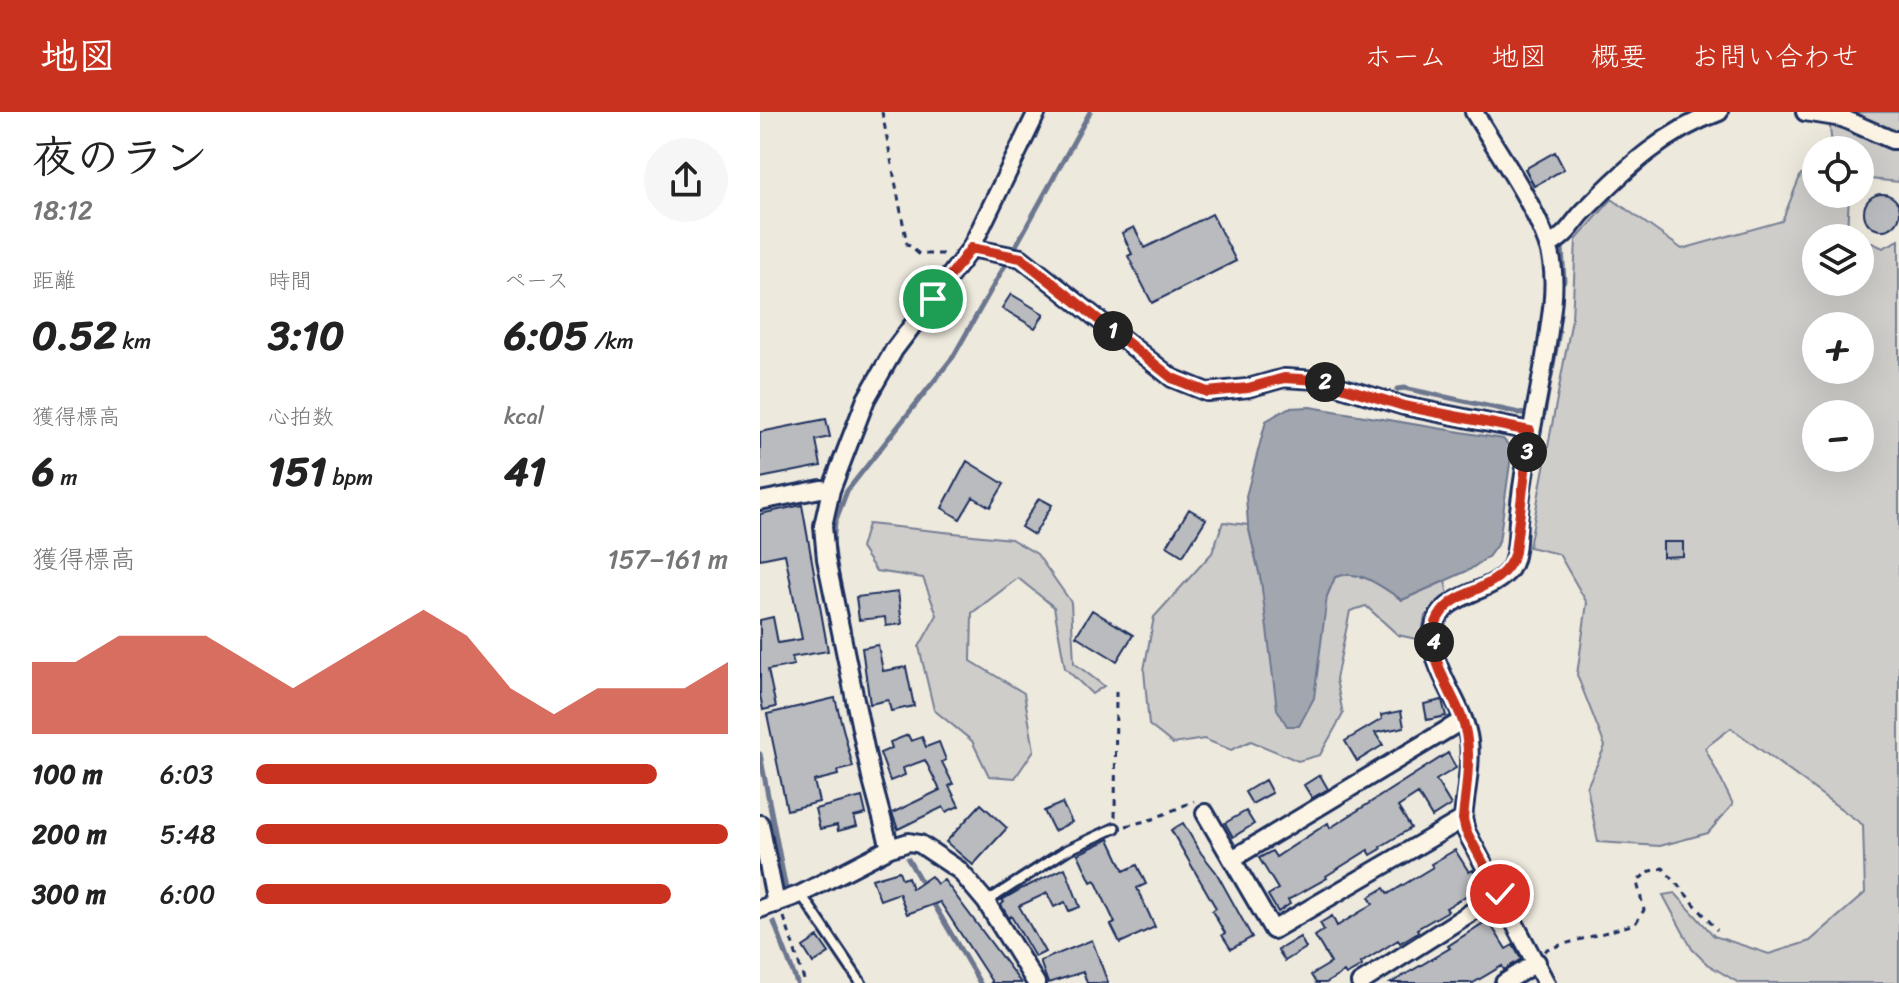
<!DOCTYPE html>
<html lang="ja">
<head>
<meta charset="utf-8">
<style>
  :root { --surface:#fff; --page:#f6f6f6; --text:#222; --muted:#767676; --accent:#c8321e }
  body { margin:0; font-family:Sriracha,"Klee One",sans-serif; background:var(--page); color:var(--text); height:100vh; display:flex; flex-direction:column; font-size:30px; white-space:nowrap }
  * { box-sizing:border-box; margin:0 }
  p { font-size:26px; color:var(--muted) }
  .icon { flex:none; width:44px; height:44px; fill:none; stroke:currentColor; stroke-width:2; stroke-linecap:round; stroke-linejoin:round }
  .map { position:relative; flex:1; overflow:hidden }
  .details { display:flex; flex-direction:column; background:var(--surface); width:760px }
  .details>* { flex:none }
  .tools { position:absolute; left:1042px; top:24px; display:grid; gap:16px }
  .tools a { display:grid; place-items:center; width:72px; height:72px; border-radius:50%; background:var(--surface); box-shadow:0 8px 32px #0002; font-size:40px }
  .pin { position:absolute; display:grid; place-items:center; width:68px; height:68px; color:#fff; margin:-34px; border:4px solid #fff; border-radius:50%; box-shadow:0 2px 8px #0007 }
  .km { position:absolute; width:40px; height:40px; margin:-20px; border-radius:50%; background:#222; color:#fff; font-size:22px; line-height:40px; text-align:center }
  .round { display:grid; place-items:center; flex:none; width:84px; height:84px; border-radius:42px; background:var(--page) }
  .overview { display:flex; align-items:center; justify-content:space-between; height:136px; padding:0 32px }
  h1 { font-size:44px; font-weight:700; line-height:60px }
  .figures { display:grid; grid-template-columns:repeat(3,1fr); gap:12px; height:136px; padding:8px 32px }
  .figures div { display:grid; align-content:center }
  .figures b { font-size:40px; font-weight:700 }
  .figures small { font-size:22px; font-weight:400 }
  .figures p { font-size:22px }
  .chart { height:224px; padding:16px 32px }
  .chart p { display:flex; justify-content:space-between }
  .chart svg { width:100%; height:144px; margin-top:8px; fill:var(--accent); opacity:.7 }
  ul { padding:0 32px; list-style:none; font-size:26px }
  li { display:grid; grid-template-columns:128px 96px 1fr; align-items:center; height:60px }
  li i { height:20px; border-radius:10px; background:var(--accent) }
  header { display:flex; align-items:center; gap:48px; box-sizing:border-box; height:112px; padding:0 40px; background:var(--accent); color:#fff }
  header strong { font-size:38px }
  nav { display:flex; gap:44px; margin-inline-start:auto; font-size:28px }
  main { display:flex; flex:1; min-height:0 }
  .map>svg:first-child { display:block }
</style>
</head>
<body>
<header>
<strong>地図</strong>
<nav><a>ホーム</a><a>地図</a><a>概要</a><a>お問い合わせ</a></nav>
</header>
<main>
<section class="details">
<div class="overview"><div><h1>夜のラン</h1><p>18:12</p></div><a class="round"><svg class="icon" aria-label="share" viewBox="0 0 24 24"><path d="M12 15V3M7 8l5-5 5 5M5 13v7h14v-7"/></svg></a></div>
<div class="figures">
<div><p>距離</p><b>0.52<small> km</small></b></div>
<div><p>時間</p><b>3:10</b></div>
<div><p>ペース</p><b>6:05<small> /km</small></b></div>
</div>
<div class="figures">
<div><p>獲得標高</p><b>6<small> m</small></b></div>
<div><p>心拍数</p><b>151<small> bpm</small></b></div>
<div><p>kcal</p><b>41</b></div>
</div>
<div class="chart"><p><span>獲得標高</span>157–161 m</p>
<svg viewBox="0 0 160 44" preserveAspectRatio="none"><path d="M0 44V22L10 22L20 14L30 14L40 14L50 22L60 30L70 22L80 14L90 6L100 14L110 30L120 38L130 30L140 30L150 30L160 22V44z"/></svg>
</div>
<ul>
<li><b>100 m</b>6:03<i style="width:85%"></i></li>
<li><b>200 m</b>5:48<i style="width:100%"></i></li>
<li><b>300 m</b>6:00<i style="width:88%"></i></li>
</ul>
</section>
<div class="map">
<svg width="1139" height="871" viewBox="0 0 1139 871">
  <rect width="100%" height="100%" fill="#eee9dd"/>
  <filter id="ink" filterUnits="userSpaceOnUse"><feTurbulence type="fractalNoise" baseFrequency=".0125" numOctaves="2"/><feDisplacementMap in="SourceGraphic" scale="16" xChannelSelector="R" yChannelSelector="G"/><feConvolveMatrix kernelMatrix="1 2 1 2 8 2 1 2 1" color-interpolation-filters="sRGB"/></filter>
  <g filter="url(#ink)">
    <path fill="#cfcdca" stroke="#757e94" stroke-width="2" fill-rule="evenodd" d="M1068 0H1139V70L1100 66V38H1075L1072 33Z
      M1041 62 1056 69V82L1089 83 1087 120 1123 136 1139 128V871H979L947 852 932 837 903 783 915 781 954 824 1009 842 1050 829 1105 781 1103 713 971 616 945 636 973 692 948 721 900 734 838 730 827 675 845 634 817 563 827 491 799 442 769 435 812 207 816 128 852 87 922 137 1022 109ZM1056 126H1100V170H1056ZM1056 214H1100V258H1056ZM1056 302H1100V346H1056Z
      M463 410 488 413 501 469 567 484 575 465C601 456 621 474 642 488L685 469 688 483 665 504 661 528 638 523 606 494 590 499 576 567 583 602 560 643 538 649 491 629 471 638 444 627 413 632 389 613 384 558 394 505 452 441Z
      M108 412 251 427 277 442 311 490 314 551 344 574 332 582 305 556 294 495 258 466 212 501 211 549 264 581 274 638 255 666 229 664 212 629 174 598 159 535 177 503 163 466 116 459 101 436Z"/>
    <path fill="#a2a7af" stroke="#6c778f" stroke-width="2" d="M550 295 743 327 752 337 739 430 728 445 709 458 642 488C621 475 601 456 575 465L567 484 554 586 539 614H527L517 597 501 469 488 413 486 384 506 309 528 296Z"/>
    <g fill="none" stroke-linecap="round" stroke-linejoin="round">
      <path stroke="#6c778f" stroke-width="5" d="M725 1 743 33
        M779 94 789 110
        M802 135 804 169
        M253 139 330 0
        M637 277 644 276 764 302
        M784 302 799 220
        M78 465 73 431 75 410 87 379 193 245 248 148
        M0 642 26 777
        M148 747 163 773
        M172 789 220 871
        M14 810 37 871"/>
    </g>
    <path fill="#babbbe" stroke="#1b2f5e" stroke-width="2" d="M795 40 804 57 774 74 765 57Z
      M1104 100a18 18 0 1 1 36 0a18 18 0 1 1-36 0Z
      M452 102 476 149 392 191 368 144 372 142 362 121 374 115 385 136Z
      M251 182 284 202 275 216 242 196Z
      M66 307 70 325 56 328 61 354 0 366V320Z
      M207 349 244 372 230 395 213 385 200 407 182 396Z
      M279 386 292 393 274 423 261 415Z
      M42 393 68 539 32 545 34 553 8 558 16 595 3 598 0 583V508L13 505 18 531 42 527 25 442 0 447V402Z
      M429 397 446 407 423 444 407 434Z
      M903 430H923V444L903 445Z
      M138 480 142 512 126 514 125 505 99 508 96 485Z
      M332 498 373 523 357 549 316 524Z
      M118 533 123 559 146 555 154 594 131 599 128 588 110 592 102 536Z
      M75 586 93 655 77 659 78 663 54 669 59 690 27 698 7 602Z
      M682 588 686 604 667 608 664 592Z
      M641 599 644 615 615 621 623 633 597 649 585 629 622 607 621 603Z
      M148 623 151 629 162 625 166 635 179 630 186 648 182 650 193 672 189 674 199 694 186 700 183 695 138 717 132 701 180 678 165 648 143 656 145 663 130 669 120 641 132 636 130 630Z
      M688 641 696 656 676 668 691 693 672 705 658 682 638 695 651 716 620 735 621 737 611 743 608 738 566 764 567 766 528 788 530 792 518 800 508 783 518 777 499 746 512 739 516 745 568 711 570 716Z
      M560 663 568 677 552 686 544 673Z
      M505 668 512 681 492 692 485 680Z
      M102 685 106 702 94 705 97 714 78 719 77 713 60 717 55 697Z
      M302 691 312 710 294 719 284 699Z
      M221 692 247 716 213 753 186 730Z
      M486 699 494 712 473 725 465 711Z
      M423 711 441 741 456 760 492 825 471 837 462 823 465 821 452 799 456 796 411 718Z
      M349 727 364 759 377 753 386 772 377 776 395 815 360 831 351 813 355 811 335 768 331 770 318 742Z
      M695 738 709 760 713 758 722 774 686 796 688 799 657 817 658 820 640 831 638 828 601 851 602 854 586 863 584 860 566 871H556L551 863 571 851 555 824 564 818 560 811 572 804 577 814 613 792 609 785 624 776 628 782 673 755 671 752Z
      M305 756 320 795 309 799 305 790 294 795 287 781 259 794 285 840 275 845 251 804 249 806 241 793 244 790 242 788 261 777Z
      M139 759 142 767 148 765 152 777 171 764 177 772 184 768 261 871H230L232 870 180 790 147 802 139 781 120 788 112 767Z
      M728 808 746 837 753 833 761 847 744 858 742 854 713 871H631L690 836 688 834Z
      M58 825 69 841 53 851 43 835Z
      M540 825 546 836 525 849 518 838Z
      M332 828 348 871H327L323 860 288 871 280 849Z"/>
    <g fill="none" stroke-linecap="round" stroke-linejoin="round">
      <g stroke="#1b2f5e" stroke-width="14">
        <path id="service" d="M41 782 101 871
          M226 790 305 739 355 716"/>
      </g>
      <g stroke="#1b2f5e" stroke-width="22">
        <path id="minor" d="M714 0C739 42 771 86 788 133 796 156 794 186 790 211 782 277 764 342 758 409 757 423 758 444 750 457 730 484 679 479 673 520 668 555 705 593 709 629 712 653 705 682 703 707L706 719 786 871
          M1045 0 1082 6 1132 28H1139
          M788 134C812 120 810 112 828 95 866 56 907 18 959 0
          M211 136 261 146 412 266 447 280 488 276 524 266 558 268 644 294 770 319
          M0 389 61 377 71 378
          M445 701 513 818 703 707
          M0 712 16 792
          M130 736 111 665 66 447 63 414 71 378 106 287 134 238 211 136 277 0
          M472 747 703 608
          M0 797 41 782 130 736 149 730 160 732 199 758 226 790 276 871
          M600 871 740 782
          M744 871 777 850"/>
      </g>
      <path stroke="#1b2f5e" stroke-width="3" stroke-dasharray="6 6" stroke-linecap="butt" d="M122 0 147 132 159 142H189
        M355 705 356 580
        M366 714 393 707 434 689
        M24 805 45 871
        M785 840 787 837 875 812 884 798 877 770 887 760 903 756 957 818"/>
      <use href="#service" stroke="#fcf5e5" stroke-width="8"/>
      <use href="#minor" stroke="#fcf5e5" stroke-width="16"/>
    </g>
  </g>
  <g fill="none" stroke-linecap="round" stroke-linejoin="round" filter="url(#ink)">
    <g stroke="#fff" stroke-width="16">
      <path id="route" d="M173 187 211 136 261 146 412 266 447 280 488 276 524 266 558 268 644 294 770 319 755 440C742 484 690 473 676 511 665 541 690 577 701 604 714 636 706 674 703 707L706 719 740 782"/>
    </g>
    <use href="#route" stroke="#c8321e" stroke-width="10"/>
  </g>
</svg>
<div class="tools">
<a><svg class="icon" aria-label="locate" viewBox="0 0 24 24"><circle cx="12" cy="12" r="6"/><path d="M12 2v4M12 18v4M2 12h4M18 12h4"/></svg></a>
<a><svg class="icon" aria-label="layers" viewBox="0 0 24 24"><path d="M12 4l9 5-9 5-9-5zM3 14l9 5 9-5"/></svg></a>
<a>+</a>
<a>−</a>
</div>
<div class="pin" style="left:173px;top:187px;background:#1e9e55"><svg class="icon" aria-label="arrive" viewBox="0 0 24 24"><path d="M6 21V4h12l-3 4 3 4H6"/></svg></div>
<div class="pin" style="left:740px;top:782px;background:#d93025"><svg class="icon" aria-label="check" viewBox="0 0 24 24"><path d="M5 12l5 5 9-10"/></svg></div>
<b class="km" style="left:353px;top:219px">1</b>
<b class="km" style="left:565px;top:270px">2</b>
<b class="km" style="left:767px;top:340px">3</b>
<b class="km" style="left:674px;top:530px">4</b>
</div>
</main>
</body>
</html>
